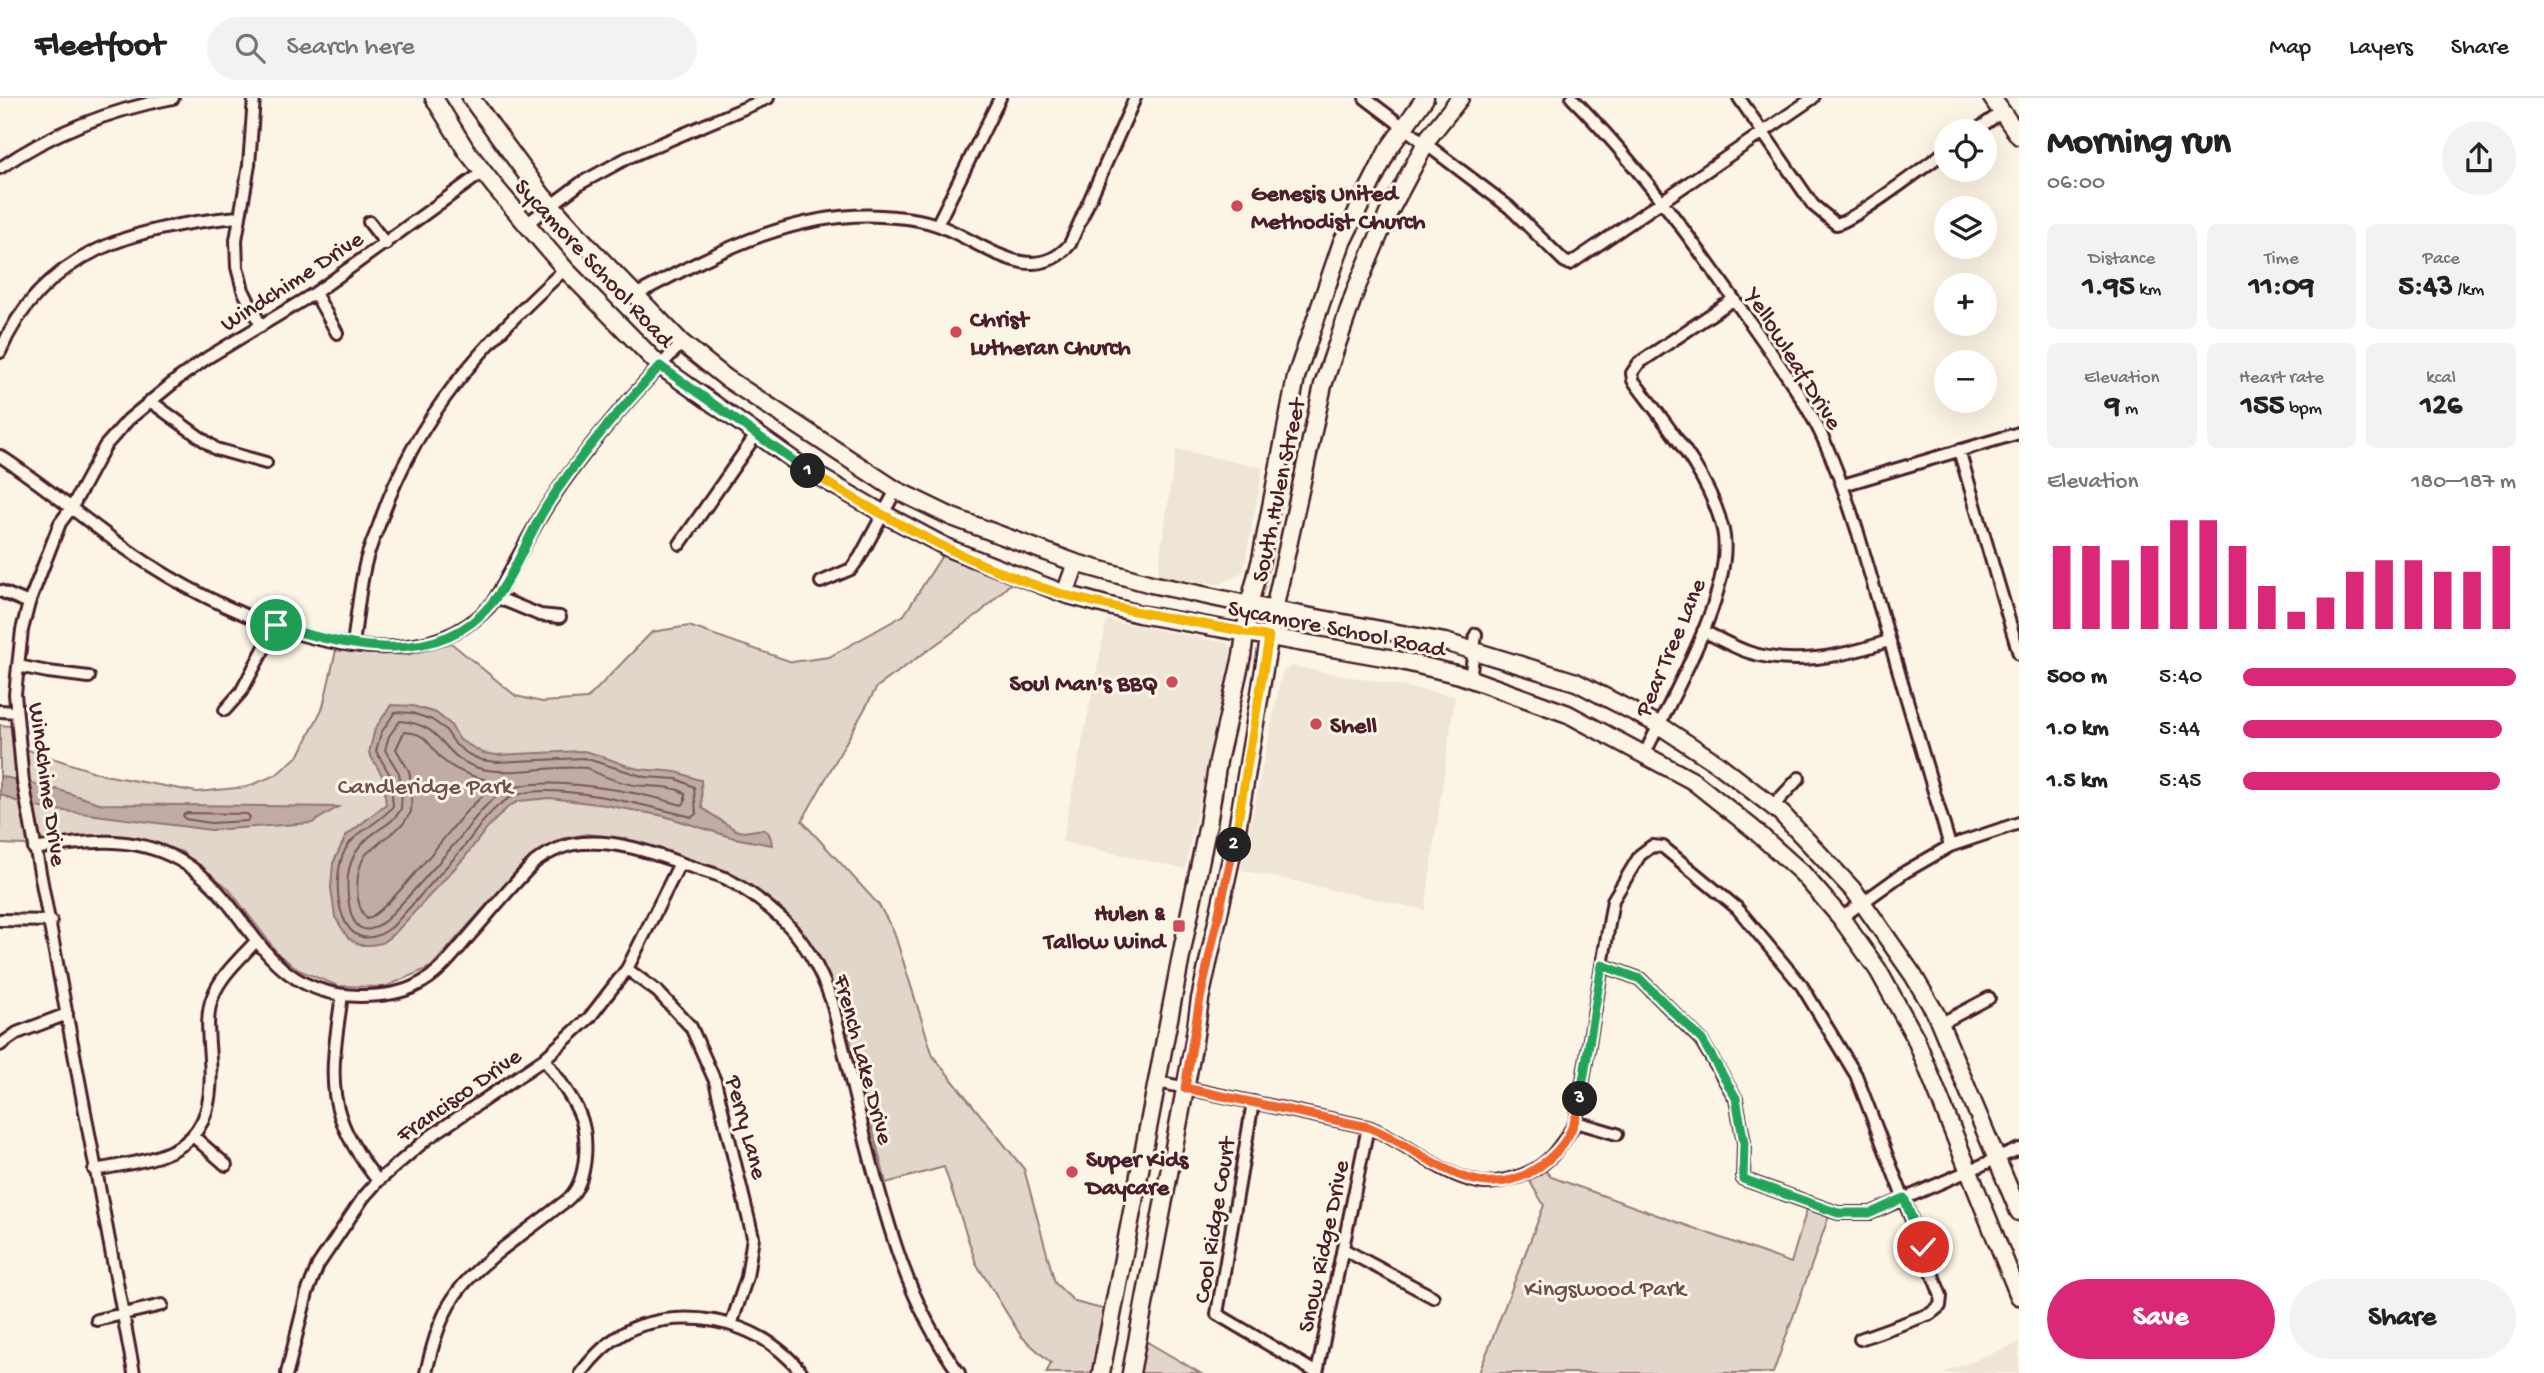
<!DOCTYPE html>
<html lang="en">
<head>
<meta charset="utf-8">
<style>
  :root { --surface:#fff; --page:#f2f2f2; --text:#222; --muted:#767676; --line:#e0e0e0; --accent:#db2777 }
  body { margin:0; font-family:"Gochi Hand",sans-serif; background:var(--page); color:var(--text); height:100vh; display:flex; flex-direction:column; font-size:26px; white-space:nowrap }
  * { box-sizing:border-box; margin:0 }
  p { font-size:23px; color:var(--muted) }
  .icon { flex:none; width:38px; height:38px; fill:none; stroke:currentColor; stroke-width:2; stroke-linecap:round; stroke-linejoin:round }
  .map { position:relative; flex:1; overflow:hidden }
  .side { display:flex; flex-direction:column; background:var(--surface); width:525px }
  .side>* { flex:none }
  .fabs { position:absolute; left:1934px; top:21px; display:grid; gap:14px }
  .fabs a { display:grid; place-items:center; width:63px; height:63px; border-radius:50%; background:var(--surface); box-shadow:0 7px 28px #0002; font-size:35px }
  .pin { position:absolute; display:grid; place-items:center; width:60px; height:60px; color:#fff; margin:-30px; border:4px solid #fff; border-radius:50%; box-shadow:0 2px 7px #0007 }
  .km { position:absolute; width:35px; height:35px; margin:-18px; border-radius:50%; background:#222; color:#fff; font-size:19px; line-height:35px; text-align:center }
  .round { display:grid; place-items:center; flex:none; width:74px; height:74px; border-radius:37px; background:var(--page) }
  .overview { display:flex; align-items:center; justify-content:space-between; height:119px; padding:0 28px }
  h1 { font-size:38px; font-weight:800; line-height:52px }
  .figures { display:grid; grid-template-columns:repeat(3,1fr); gap:10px; height:119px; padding:7px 28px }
  .figures div { display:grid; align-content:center; border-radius:10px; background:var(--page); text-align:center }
  .figures b { font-size:30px; font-weight:800 }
  .figures small { font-size:19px; font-weight:400 }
  .figures p { font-size:19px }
  .chart { height:196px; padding:14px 28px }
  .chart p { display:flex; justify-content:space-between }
  .chart svg { width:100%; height:126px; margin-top:7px; stroke:var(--accent); stroke-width:6 }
  .primary-button { display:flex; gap:14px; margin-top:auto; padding:14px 28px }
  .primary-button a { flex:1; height:80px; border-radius:42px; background:var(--accent); color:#fff; font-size:28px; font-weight:800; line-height:80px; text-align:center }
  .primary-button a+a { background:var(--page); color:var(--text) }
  ul { padding:0 28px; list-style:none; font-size:23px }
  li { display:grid; grid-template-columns:112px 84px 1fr; align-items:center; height:52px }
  li i { height:18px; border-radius:9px; background:var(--accent) }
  header { display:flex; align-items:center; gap:42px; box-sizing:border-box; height:98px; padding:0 35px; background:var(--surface); border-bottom:2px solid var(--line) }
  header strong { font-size:33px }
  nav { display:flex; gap:38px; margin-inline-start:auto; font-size:24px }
  .search { width:490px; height:63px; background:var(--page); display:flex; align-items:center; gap:18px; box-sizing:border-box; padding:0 24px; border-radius:38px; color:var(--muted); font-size:26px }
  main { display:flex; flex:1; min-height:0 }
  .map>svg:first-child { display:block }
</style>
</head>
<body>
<header>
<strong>Fleetfoot</strong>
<div class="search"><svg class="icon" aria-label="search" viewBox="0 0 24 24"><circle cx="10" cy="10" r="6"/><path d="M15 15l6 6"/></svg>Search here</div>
<nav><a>Map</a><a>Layers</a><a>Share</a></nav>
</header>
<main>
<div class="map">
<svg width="2019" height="1275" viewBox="0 0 2019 1275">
  <rect width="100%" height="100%" fill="#fcf5e5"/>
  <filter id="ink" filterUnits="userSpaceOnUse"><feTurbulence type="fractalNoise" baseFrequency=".0143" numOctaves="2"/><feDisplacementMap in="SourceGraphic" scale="14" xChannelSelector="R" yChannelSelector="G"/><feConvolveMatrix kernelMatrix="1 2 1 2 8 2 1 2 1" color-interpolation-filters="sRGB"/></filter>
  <g filter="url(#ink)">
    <path fill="#eee5d7" d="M1176 351 1263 370 1243 474 1220 486 1157 479Z
      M1107 522 1227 545 1232 552 1185 771 1062 744Z
      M1292 568 1455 598 1425 812 1241 772 1282 575Z
      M2019 1245V1275H1942Z"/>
    <path fill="#e2d5ca" stroke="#967a7a" stroke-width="2" d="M943 456 1012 484 981 514 877 589 802 723 879 807 894 834 933 958 1024 1071 1055 1185 1075 1204 1106 1212 1095 1275H1046L1051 1265 1021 1238 976 1165 944 1069 886 1085 844 917 822 863 781 812 724 773 621 740 587 736 561 741 523 766 431 869 385 889 338 888 301 873 279 857 228 790 182 754 131 739 51 748 0 746V627L10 628 28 652 104 677 197 694 246 689 276 677 299 657 323 609 336 552 407 557 451 545 516 598 542 604 587 601 652 534 689 528 792 564 829 559 904 517Z
      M1543 1070 1551 1079 1791 1165 1807 1111 1829 1118 1773 1275H1479L1544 1107 1527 1079Z
      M1144 1242 1200 1275H1138Z"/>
    <path fill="#c0aca5" stroke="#917474" stroke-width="2" d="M391 607 413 608 436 615 450 626 460 642 483 655 497 657 583 653C599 656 615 664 631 669 645 673 660 672 675 674 684 675 692 681 701 682L702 710C713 717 725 726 736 732 751 740 769 718 772 747L734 740 664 718 605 707 550 700 519 703 509 708 487 730 465 759 396 834 382 845 371 847H360L348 840 335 819 331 790 333 765 346 738 386 706 383 679 369 655 375 631Z
      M0 678 59 692 102 706 338 709 312 725 211 732 27 708 0 696Z"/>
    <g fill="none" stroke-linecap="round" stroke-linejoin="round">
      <path stroke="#79575c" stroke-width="2" d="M395 614 412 615 432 622 445 631 456 647 468 656 481 662 497 664 584 660 645 679 677 681 694 689 696 716 692 719C651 709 556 683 517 697 490 706 475 737 457 757 435 781 414 805 392 829 340 869 328 785 345 752 356 732 380 726 393 708L390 677 376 653 381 635Z
        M400 623C446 627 438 655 475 669 508 680 552 666 587 670 603 679 628 688 646 688 661 689 672 688 685 695V704L682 707C643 695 536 673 502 695 480 708 468 732 451 750 430 775 408 799 386 822 379 827 370 835 361 830 353 826 350 813 349 806 344 775 350 751 377 733 386 727 395 722 401 711L402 691 399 675 385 652 389 638Z
        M404 634C430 635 428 649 444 663 458 674 473 679 491 683L493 687C483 699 469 709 459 722 443 741 387 814 367 821 353 806 355 772 366 756L403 726 411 714 412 690 409 673 396 651Z
        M187 715 247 716 250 719 247 723 211 725 185 721 183 717Z"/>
      <g stroke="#4a1f2b" stroke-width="16">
        <path id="street" d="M254 0 249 67 236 142 237 169 243 192 261 228
          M1365 0 1509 109 1564 163 1570 166 1813 0
          M1572 0C1637 65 1692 142 1745 217 1771 255 1800 293 1820 334 1836 367 1847 401 1858 435L1950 748
          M1739 0 1813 107 1836 126C1852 124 1927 67 1946 53
          M1975 33 2002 14
          M0 70C52 34 111 12 173 0
          M369 124 386 146
          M526 126 581 85 627 60 768 0
          M937 127 1000 0
          M315 195 337 235
          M635 197C715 155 801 108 895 119 909 120 923 122 937 127 980 142 1032 192 1070 146L1135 0
          M0 254C43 152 139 128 238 119
          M150 303 216 351 266 365
          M1959 352 2019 556
          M0 358C52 392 98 434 150 467 234 521 405 597 489 509 497 500 502 488 508 477 521 454 533 430 547 408 586 348 633 296 682 245
          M1843 387 2019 335
          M680 446 756 337
          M821 484 851 471 860 459 896 392
          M0 493 29 505
          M496 499 540 517 560 519
          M1703 533C1718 540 1733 549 1748 554 1793 569 1845 558 1888 543
          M353 546C357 520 359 493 365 467 368 453 374 440 379 427 416 317 482 248 565 171
          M18 568 48 574 89 579
          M1470 581 1476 536
          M225 612 241 594 276 528
          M0 613 16 614
          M1645 655C1671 601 1736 490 1723 432 1710 377 1666 327 1633 282L1632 275 1639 265 1734 201
          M1772 709 1799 680
          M34 751C85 743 132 736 179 762 252 801 256 897 360 898 378 898 401 896 417 887 440 876 455 854 471 836 492 812 512 787 535 764 549 754 566 746 583 745 621 742 657 757 692 769 703 773 717 776 727 781 747 792 767 807 783 822 807 845 821 873 832 904 843 951 855 997 866 1044 887 1125 908 1206 959 1275
          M1841 820 1905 774 1950 748 2019 725
          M0 822 51 823
          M1602 867 1640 881 1701 942 1736 1001 1744 1045 1743 1081 1838 1115H1871L2019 1051
          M627 871 658 894 691 929 715 983 753 1139 747 1179 731 1227
          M342 897C330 981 323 1013 378 1083
          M1940 926 1989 900
          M0 947 17 935 67 916
          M1158 984 1368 1029C1406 1043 1438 1076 1478 1084 1488 1087 1500 1083 1510 1081 1545 1073 1558 1053 1576 1024L1613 802 1640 757 1652 748 1663 749 1737 810 1802 888 1856 977 1941 1198 1940 1208 1930 1216 1860 1241
          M1253 1004 1217 1216 1317 1275 1368 1029
          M1576 1024 1617 1036
          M193 1038 226 1067
          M94 1072C170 1059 217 1053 210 961 209 941 205 917 213 898 221 877 241 860 256 843
          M1343 1151 1433 1199
          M97 1222 162 1207
          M134 1275 23 684 15 596 22 532 29 505 60 425 72 409 105 348 128 322 179 280 207 260 315 195 483 74
          M287 1275 307 1195 318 1167 363 1100 378 1083 428 1040 544 961 590 919 627 871 680 765
          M426 1275C433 1244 442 1211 463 1187 488 1158 521 1138 550 1115 557 1109 566 1104 571 1098 588 1079 589 1037 579 1015 571 996 556 978 544 961
          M581 1275C593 1259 606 1245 624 1235 636 1227 650 1225 664 1222 717 1215 769 1233 802 1275"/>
      </g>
      <g stroke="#4a1f2b" stroke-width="21">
        <path id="secondary" d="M434 0 466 52 495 89 565 171 660 268 806 371 884 416 950 451 1065 496 1139 516 1389 560 1460 577 1568 616 1693 683 1752 730 1802 775 1841 820 1878 872 1915 939 2019 1198
          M471 0 542 97 589 149 682 245 726 280 896 392 952 419 1076 465 1151 486 1274 512 1445 544 1576 584 1659 627 1718 666 1781 715 1855 794 1913 877 1936 916 2019 1114
          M1992 0 2019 38
          M1065 496 1076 465
          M1101 1275 1183 848 1208 726 1218 663 1242 558 1249 507 1261 461 1296 279 1342 144 1388 52 1425 0
          M1131 1275 1194 944 1200 901 1236 738 1274 512 1323 287 1356 191 1388 116 1429 39 1460 0"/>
      </g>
      <use href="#street" stroke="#fcf5e5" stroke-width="10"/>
      <use href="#secondary" stroke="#fcf5e5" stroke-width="16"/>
    </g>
  </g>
  <g fill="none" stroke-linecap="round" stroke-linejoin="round" filter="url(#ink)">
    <g stroke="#fff" stroke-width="14">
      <path id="split-1" d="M276 527C345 549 438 571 491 506 514 479 527 439 546 409 579 357 619 313 660 268L808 373"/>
    </g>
    <g stroke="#fff" stroke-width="14">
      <path id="split-2" d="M808 373C889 422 975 470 1066 497 1133 516 1201 524 1269 539L1234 747"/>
    </g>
    <g stroke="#fff" stroke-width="14">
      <path id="split-3" d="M1234 747 1200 901 1185 990 1368 1029C1426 1051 1476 1114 1540 1068 1565 1050 1575 1031 1580 1001"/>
    </g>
    <g stroke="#fff" stroke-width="14">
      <path id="split-4" d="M1580 1001 1602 867 1640 881 1702 942 1736 1000 1744 1045 1743 1081 1838 1115H1871L1904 1100 1923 1149"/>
    </g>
    <use href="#split-1" stroke="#22a559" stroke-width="9"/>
    <use href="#split-2" stroke="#f5b400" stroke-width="9"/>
    <use href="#split-3" stroke="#f0652b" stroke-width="9"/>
    <use href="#split-4" stroke="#22a559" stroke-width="9"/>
  </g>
  <g fill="#d1495b" stroke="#fcf5e5" stroke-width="2.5">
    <circle cx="1237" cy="108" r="7"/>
    <circle cx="956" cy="234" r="7"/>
    <circle cx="1172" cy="584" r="7"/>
    <circle cx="1316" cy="626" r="7"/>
    <rect x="1172" y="821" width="14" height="14" rx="3.5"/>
    <circle cx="1072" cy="1074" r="7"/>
  </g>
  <g text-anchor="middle" stroke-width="6" stroke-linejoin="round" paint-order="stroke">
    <g font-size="24" font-weight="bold" fill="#4a1f2b" stroke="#fcf5e5" text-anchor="start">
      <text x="1251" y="102">Genesis United<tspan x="1251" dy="28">Methodist Church</tspan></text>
      <text x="970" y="228">Christ<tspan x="970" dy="28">Lutheran Church</tspan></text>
      <text x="1158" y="592" text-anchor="end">Soul Man's BBQ</text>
      <text x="1330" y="634">Shell</text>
      <text x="1165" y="822" text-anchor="end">Hulen &amp;<tspan x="1165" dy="28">Tallow Wind</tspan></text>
      <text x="1086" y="1068">Super Kids<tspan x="1086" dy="28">Daycare</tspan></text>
    </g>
    <g font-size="24" fill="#4a1f2b" stroke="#fcf5e5">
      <text transform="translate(595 164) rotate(47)" y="8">Sycamore School Road</text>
      <text transform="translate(291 182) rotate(-33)" y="8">Windchime Drive</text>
      <text transform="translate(1795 260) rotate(58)" y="8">Yellowleaf Drive</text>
      <text transform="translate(1277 392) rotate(-78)" y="8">South Hulen Street</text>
      <text transform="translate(1337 529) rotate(11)" y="8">Sycamore School Road</text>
      <text transform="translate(1669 549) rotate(-67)" y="8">Pear Tree Lane</text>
      <text transform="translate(49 686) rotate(82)" y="8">Windchime Drive</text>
      <text transform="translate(865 961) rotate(75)" y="8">French Lake Drive</text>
      <text transform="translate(458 996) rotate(-35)" y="8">Francisco Drive</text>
      <text transform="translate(748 1029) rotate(75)" y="8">Perry Lane</text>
      <text transform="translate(1213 1122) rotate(-81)" y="8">Cool Ridge Court</text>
      <text transform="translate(1322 1148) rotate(-78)" y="8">Snow Ridge Drive</text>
    </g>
    <g font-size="24" fill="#704c53" stroke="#fcf5e5">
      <text x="425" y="695">Candleridge Park</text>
      <text x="1605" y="1197">Kingswood Park</text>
    </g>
  </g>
</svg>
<div class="fabs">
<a><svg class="icon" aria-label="locate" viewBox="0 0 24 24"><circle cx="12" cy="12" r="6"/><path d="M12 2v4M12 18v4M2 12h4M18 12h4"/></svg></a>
<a><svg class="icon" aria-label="layers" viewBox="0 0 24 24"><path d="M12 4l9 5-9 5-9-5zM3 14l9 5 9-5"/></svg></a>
<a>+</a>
<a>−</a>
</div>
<div class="pin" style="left:276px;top:527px;background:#1e9e55"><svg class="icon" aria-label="arrive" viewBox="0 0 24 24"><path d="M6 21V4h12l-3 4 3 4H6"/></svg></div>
<div class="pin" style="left:1923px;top:1149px;background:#d93025"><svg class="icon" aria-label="check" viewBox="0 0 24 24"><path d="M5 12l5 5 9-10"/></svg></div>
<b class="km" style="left:808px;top:373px">1</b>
<b class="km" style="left:1234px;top:747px">2</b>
<b class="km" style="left:1580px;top:1001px">3</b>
</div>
<section class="side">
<div class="overview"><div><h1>Morning run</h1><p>06:00</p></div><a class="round"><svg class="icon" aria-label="share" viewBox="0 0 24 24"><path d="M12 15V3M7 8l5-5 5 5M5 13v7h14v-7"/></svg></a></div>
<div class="figures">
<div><p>Distance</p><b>1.95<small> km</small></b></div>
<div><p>Time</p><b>11:09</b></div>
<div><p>Pace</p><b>5:43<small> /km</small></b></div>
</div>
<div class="figures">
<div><p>Elevation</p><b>9<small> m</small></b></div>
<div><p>Heart rate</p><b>155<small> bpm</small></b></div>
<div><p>kcal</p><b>126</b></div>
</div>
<div class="chart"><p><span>Elevation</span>180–187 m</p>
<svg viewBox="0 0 160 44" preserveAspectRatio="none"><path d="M5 44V15M15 44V15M25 44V20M35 44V15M45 44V6M55 44V6M65 44V15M75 44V29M85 44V38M95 44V33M105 44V24M115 44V20M125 44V20M135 44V24M145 44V24M155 44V15"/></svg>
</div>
<ul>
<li><b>500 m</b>5:40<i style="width:100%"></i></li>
<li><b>1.0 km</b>5:44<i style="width:95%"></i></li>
<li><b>1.5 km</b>5:45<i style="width:94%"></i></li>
</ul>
<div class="primary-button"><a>Save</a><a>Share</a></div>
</section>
</main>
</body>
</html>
